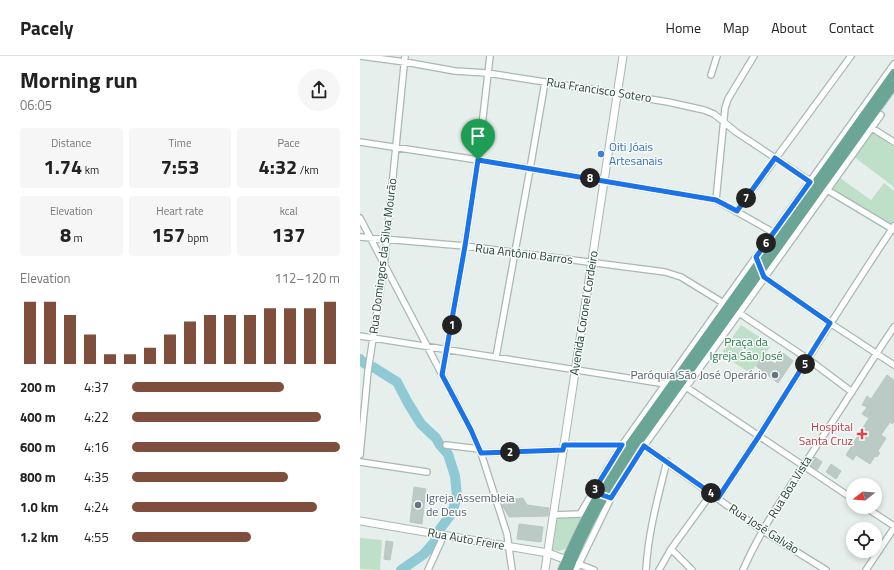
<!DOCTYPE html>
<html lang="en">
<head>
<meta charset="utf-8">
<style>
  :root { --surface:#fff; --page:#f6f6f6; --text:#222; --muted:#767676; --line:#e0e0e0; --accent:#804e3d }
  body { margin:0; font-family:"Titillium Web",sans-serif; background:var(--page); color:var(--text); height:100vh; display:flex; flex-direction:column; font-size:15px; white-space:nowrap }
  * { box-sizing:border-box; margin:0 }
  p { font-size:13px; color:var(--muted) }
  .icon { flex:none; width:22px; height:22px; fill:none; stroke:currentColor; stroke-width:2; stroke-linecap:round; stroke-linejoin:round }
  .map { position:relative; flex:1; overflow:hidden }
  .side { display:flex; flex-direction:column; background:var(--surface); width:360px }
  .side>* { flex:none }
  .needle { width:26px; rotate:253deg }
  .buttons { position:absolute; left:486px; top:422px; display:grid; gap:8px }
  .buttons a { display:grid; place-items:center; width:36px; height:36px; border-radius:50%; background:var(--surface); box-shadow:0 2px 6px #0003; font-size:20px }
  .pin { position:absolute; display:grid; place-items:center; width:34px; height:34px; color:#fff; margin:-41px -17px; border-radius:50% 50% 50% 0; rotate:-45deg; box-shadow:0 0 4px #0007 }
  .pin .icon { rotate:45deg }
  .km { position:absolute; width:20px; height:20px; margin:-10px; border-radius:50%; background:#222; color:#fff; font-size:11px; line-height:20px; text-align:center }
  .round { display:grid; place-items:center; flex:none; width:42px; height:42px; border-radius:21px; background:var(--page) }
  .head { display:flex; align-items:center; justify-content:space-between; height:68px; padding:0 20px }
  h1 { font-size:22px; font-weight:700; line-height:30px }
  .stats { display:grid; grid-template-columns:repeat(3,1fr); gap:6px; height:68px; padding:4px 20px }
  .stats div { display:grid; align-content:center; border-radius:4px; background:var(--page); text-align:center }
  .stats b { font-size:20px; font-weight:700 }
  .stats small { font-size:11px; font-weight:400 }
  .stats p { font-size:11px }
  .chart { height:112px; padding:8px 20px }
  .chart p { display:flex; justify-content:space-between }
  .chart svg { width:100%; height:72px; margin-top:4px; stroke:var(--accent); stroke-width:6 }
  ul { padding:0 20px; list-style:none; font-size:13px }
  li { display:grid; grid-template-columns:64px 48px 1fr; align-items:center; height:30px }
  li i { height:10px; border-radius:5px; background:var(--accent) }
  header { display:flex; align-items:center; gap:24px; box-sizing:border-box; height:56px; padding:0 20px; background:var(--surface); border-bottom:1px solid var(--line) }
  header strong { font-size:19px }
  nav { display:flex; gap:22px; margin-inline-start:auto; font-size:14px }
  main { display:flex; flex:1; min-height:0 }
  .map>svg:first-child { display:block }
</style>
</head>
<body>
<header>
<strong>Pacely</strong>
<nav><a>Home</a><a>Map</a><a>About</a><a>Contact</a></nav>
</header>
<main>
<section class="side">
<div class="head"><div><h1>Morning run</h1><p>06:05</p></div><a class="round"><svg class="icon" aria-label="share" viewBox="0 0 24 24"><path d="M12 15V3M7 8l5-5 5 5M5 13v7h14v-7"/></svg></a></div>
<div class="stats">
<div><p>Distance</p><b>1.74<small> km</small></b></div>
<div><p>Time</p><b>7:53</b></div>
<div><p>Pace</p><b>4:32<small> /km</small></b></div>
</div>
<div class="stats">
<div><p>Elevation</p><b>8<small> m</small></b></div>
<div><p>Heart rate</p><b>157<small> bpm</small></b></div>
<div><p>kcal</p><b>137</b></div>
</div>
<div class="chart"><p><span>Elevation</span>112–120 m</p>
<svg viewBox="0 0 160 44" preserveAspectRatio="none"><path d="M5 44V6M15 44V6M25 44V14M35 44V26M45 44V38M55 44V38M65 44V34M75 44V26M85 44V18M95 44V14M105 44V14M115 44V14M125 44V10M135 44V10M145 44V10M155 44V6"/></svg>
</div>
<ul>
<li><b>200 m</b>4:37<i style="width:73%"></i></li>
<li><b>400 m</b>4:22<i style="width:91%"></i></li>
<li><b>600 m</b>4:16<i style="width:100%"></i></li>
<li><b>800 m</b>4:35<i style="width:75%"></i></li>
<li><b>1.0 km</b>4:24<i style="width:89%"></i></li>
<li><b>1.2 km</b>4:55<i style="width:57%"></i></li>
</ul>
</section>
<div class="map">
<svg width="534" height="514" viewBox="0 0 534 514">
  <rect width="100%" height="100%" fill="#e6efeb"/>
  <path fill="#bfe0c8" d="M512 76 534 91V131L493 100Z
    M480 122 511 144 524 127 534 135V165L531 168 473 133Z
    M381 269 406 285 410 291 390 317 361 298Z
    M230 445 208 492 199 495 192 494 196 462H215L221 461Z
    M0 482 22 484 20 514 0 513Z"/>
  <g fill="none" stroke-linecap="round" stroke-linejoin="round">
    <path stroke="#8ec9d4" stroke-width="10" d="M0 303 5 308
      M13 311 37 326 48 347 61 368 76 382 80 389 88 398 95 420 97 440 92 457 80 473
      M41 514 64 498 77 483"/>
  </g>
  <path fill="#bbcac4" stroke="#b8c9c2" d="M423 297 433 305 418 327 396 310 404 300 415 308Z
    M527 319 534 324V365L532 368 530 366 521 379 526 382 518 395 520 397 517 401 515 400 510 408 496 399 493 404 486 399 509 362 502 358 507 351 502 349 507 340 511 343Z
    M455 401 462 406 457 414 450 409Z
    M471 408 481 415 476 423 466 416Z
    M54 431 66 433 62 468 50 466Z
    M163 442 167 449 189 452 188 460 149 461 142 449 150 444Z
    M159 468 183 471 181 486 157 483Z
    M26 485 33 486 30 504 24 503Z"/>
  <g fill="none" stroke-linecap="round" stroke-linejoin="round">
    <g stroke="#a8b8b2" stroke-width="8">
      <path id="minor" d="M0 0 45 6 95 15 127 17 185 26 308 46 344 54 354 58 376 76 453 127
        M351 19 357 0
        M512 69V72L534 86
        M0 86 118 104 356 144 416 178
        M464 132 534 174
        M356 144 365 52 368 43 394 0
        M377 155 491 0
        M0 162 111 374 121 397 147 478 152 514
        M0 181 105 190 305 216 321 221 365 248
        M403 218 404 221 470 267 534 309
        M379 257 448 303 492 336
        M0 280 306 328
        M136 301 170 113 185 26
        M82 319 105 190 118 104 130 0
        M326 331 493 443
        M86 389 119 393
        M204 389H262
        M284 390 403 475 466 514
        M121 397 203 394
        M0 399 8 315 24 210 45 0
        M0 406 67 416
        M358 442C418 352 474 260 534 170
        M505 451 534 470
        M194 459 220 458 245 416 262 389 363 247 534 8
        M311 493 332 514
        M216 507 234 514
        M68 514 84 479
        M216 514 251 442 284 390 521 59
        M286 514C288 477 298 441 307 405
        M299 514 311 493 351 438
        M383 514C403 468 434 425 461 383 486 346 509 308 534 271
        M506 514 534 472"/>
    </g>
    <g stroke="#a8b8b2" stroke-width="9">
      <path id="tertiary" d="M0 465 188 497 212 506
        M185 514 263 0"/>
    </g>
    <g stroke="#c2cac8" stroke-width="10">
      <path id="primary" d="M202 514C218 474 239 436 261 400L534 17
        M209 514C224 473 249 431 273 394L534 29"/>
    </g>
    <use href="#minor" stroke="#fff" stroke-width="5.5"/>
    <use href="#tertiary" stroke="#fff" stroke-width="7"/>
    <use href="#primary" stroke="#6aa596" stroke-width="8"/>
  </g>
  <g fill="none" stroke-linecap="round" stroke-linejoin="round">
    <g stroke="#fff" stroke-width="8">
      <path id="route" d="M415 102 450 126 396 201 404 221 470 267 399 380 358 442 284 390 251 442 233 436 262 389H204L203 394 121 397 111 374 82 319 105 190 118 104 356 144 377 155Z"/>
    </g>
    <use href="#route" stroke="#1a73e8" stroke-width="5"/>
  </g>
  <circle fill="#3f7fe0" stroke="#f7fbf9" stroke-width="1.5" cx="241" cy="98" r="4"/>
  <g fill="#6b7280" stroke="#f7fbf9" stroke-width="1.5">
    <circle cx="415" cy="319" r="4"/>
    <circle cx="58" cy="449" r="4"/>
  </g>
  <path fill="#e0444e" stroke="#f7fbf9" stroke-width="1.5" d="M500 372h4v4h4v4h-4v4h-4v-4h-4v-4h4z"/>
  <g text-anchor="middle" stroke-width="3" stroke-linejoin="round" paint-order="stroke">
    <g font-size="12" fill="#24423a" stroke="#f7fbf9">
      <text transform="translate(239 34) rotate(9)" y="4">Rua Francisco Sotero</text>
      <text transform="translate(164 198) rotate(7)" y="4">Rua Antônio Barros</text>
      <text transform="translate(23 200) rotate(-83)" y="4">Rua Domingos da Silva Mourão</text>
      <text transform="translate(224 257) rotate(-81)" y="4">Avenida Coronel Cordeiro</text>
      <text transform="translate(430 431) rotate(-58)" y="4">Rua Boa Vista</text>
      <text transform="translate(404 473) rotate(33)" y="4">Rua José Galvão</text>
      <text transform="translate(106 483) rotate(10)" y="4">Rua Auto Freire</text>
    </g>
    <g font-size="12" fill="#366cbe" stroke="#f7fbf9" text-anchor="start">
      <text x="249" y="95">Oiti Jóais<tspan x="249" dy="14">Artesanais</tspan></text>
    </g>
    <g font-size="12" fill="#2d7a4b" stroke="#f7fbf9">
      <text x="386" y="290">Praça da<tspan x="386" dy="14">Igreja São José</tspan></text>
    </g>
    <g font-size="12" fill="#5b616d" stroke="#f7fbf9" text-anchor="end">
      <text x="407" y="323">Paróquia São José Operário</text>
      <text x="66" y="446" text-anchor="start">Igreja Assembleia<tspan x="66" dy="14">de Deus</tspan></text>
    </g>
    <g font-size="12" fill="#be3a42" stroke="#f7fbf9" text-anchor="end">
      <text x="493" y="375">Hospital<tspan x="493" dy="14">Santa Cruz</tspan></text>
    </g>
  </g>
</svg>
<div class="buttons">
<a><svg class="needle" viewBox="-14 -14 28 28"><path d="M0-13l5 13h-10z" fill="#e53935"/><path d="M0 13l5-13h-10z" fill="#767676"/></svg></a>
<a><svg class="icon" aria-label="locate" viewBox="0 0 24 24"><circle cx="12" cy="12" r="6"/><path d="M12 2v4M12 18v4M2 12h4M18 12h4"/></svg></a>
</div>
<div class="pin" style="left:118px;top:104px;background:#1e9e55"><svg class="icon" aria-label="arrive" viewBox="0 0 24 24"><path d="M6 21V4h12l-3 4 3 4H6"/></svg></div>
<b class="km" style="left:92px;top:269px">1</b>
<b class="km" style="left:150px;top:396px">2</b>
<b class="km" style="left:235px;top:433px">3</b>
<b class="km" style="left:351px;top:437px">4</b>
<b class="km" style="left:445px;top:308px">5</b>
<b class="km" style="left:406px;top:187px">6</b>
<b class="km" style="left:386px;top:142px">7</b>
<b class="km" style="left:230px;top:122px">8</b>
</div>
</main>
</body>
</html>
